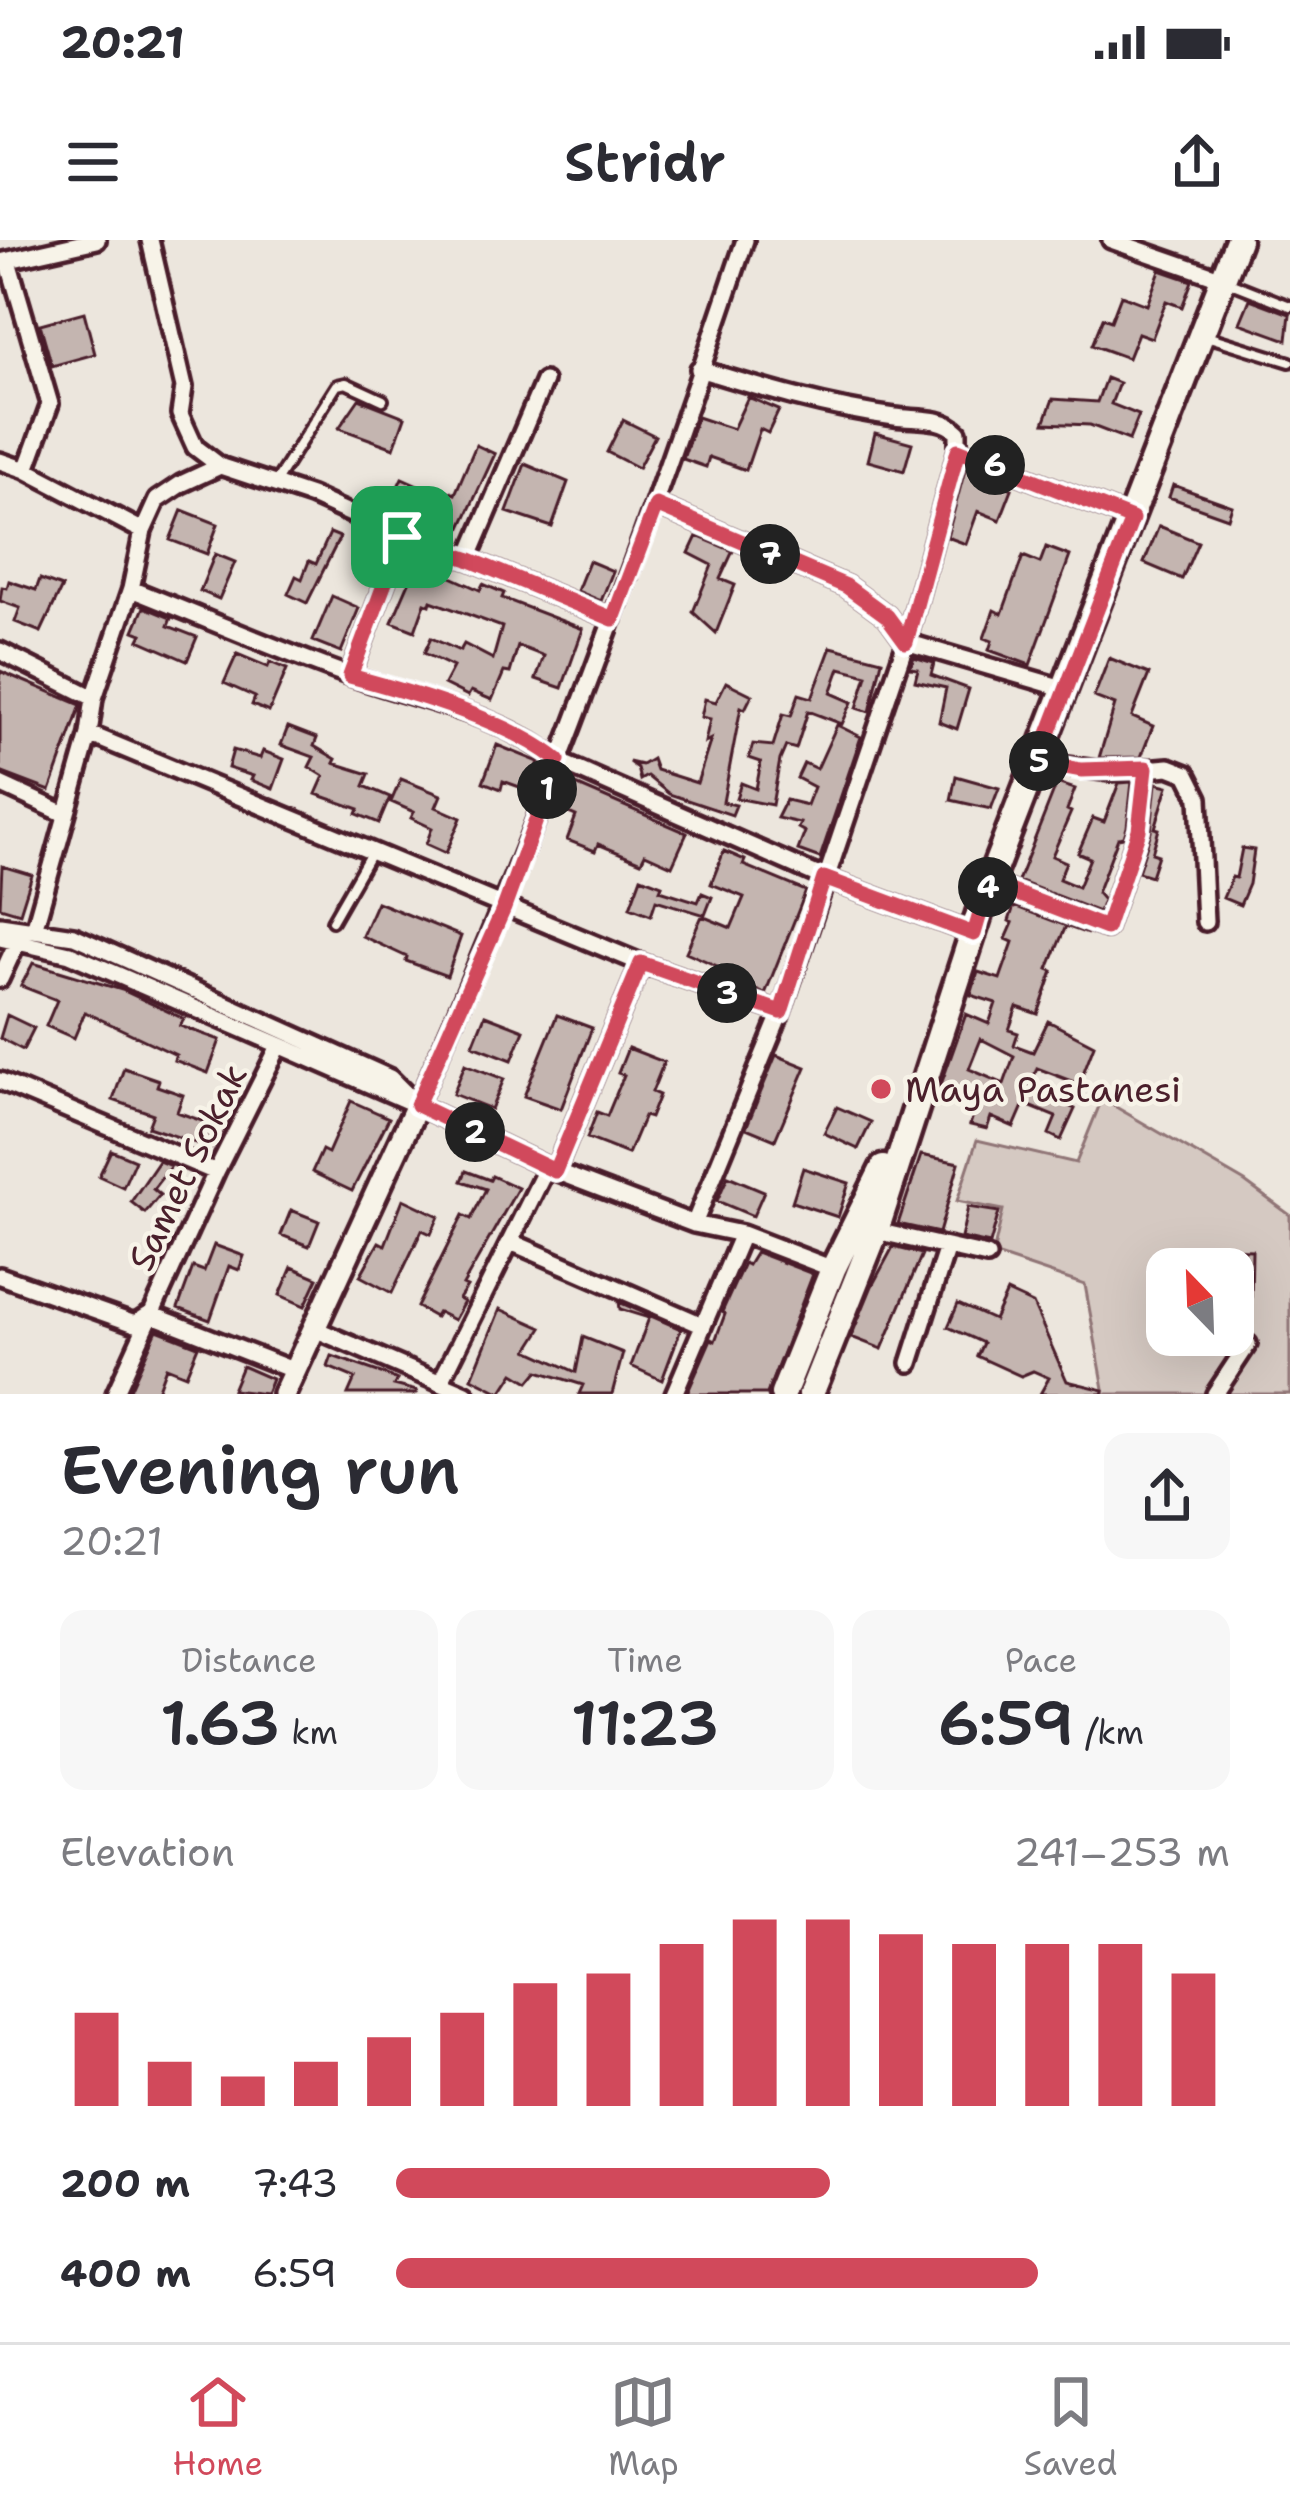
<!DOCTYPE html>
<html lang="en">
<head>
<meta charset="utf-8">
<style>
  :root { --surface:#fff; --page:#f7f7f7; --text:#2b2b33; --muted:#7c7c81; --line:#e1e1e2; --accent:#d1495b }
  body { margin:0; font-family:"Shantell Sans",sans-serif; background:var(--page); color:var(--text); height:100vh; display:flex; flex-direction:column; font-size:45px; white-space:nowrap }
  * { box-sizing:border-box; margin:0 }
  p { font-size:39px; color:var(--muted) }
  .icon { flex:none; width:66px; height:66px; fill:none; stroke:currentColor; stroke-width:2; stroke-linecap:round; stroke-linejoin:round }
  .map { position:relative; height:1154px; overflow:hidden }
  .side { display:flex; flex-direction:column; background:var(--surface); flex:1 }
  .side>* { flex:none }
  .needle { width:78px; rotate:337deg }
  .tools { position:absolute; left:1146px; top:1008px; display:grid; gap:24px }
  .tools a { display:grid; place-items:center; width:108px; height:108px; border-radius:24px; background:var(--surface); box-shadow:0 12px 48px #0002; font-size:60px }
  .pin { position:absolute; display:grid; place-items:center; width:102px; height:102px; color:#fff; margin:-51px; border-radius:24px; box-shadow:0 6px 18px #0006 }
  .km { position:absolute; width:60px; height:60px; margin:-30px; border-radius:50%; background:#222; color:#fff; font-size:33px; line-height:60px; text-align:center }
  .round { display:grid; place-items:center; flex:none; width:126px; height:126px; border-radius:24px; background:var(--page) }
  .overview { display:flex; align-items:center; justify-content:space-between; height:204px; padding:0 60px }
  h1 { font-size:66px; font-weight:600; line-height:90px }
  .figures { display:grid; grid-template-columns:repeat(3,1fr); gap:18px; height:204px; padding:12px 60px }
  .figures div { display:grid; align-content:center; border-radius:24px; background:var(--page); text-align:center }
  .figures b { font-size:60px; font-weight:600 }
  .figures small { font-size:33px; font-weight:400 }
  .figures p { font-size:33px }
  .chart { height:336px; padding:24px 60px }
  .chart p { display:flex; justify-content:space-between }
  .chart svg { width:100%; height:216px; margin-top:12px; stroke:var(--accent); stroke-width:6 }
  ul { padding:0 60px; list-style:none; font-size:39px }
  li { display:grid; grid-template-columns:192px 144px 1fr; align-items:center; height:90px }
  li i { height:30px; border-radius:15px; background:var(--accent) }
  .status { display:flex; justify-content:space-between; align-items:center; height:84px; padding:0 60px; background:var(--surface); direction:ltr }
  .status svg { height:33px; fill:currentColor }
  header { display:flex; justify-content:space-between; align-items:center; height:156px; padding:0 60px; background:var(--surface); font-size:54px; font-weight:600 }
  .tabs { display:flex; justify-content:space-around; align-items:center; height:168px; border-top:3px solid var(--line); background:var(--surface); font-size:33px; color:var(--muted) }
  .tabs a { display:grid; justify-items:center; gap:6px }
  .tabs .current { color:var(--accent) }
  .map>svg:first-child { display:block }
</style>
</head>
<body>
<div class="status"><b>20:21</b><svg viewBox="0 0 49 12"><path d="M0 12V9h3v3zM5 12V6h3v6zM10 12V3h3v9zM15 12V0h3v12zM26 1h20v11H26zM47 4h2v5h-2z"/></svg></div>
<header><svg class="icon" aria-label="menu" viewBox="0 0 24 24"><path d="M4 6h16M4 12h16M4 18h16"/></svg>Stridr<svg class="icon" aria-label="share" viewBox="0 0 24 24"><path d="M12 15V3M7 8l5-5 5 5M5 13v7h14v-7"/></svg></header>
<div class="map">
<svg width="1290" height="1154" viewBox="0 0 1290 1154">
  <rect width="100%" height="100%" fill="#ece6dd"/>
  <filter id="ink" filterUnits="userSpaceOnUse"><feTurbulence type="fractalNoise" baseFrequency=".00833" numOctaves="2"/><feDisplacementMap in="SourceGraphic" scale="24" xChannelSelector="R" yChannelSelector="G"/><feConvolveMatrix kernelMatrix="1 2 1 2 8 2 1 2 1" color-interpolation-filters="sRGB"/></filter>
  <g filter="url(#ink)">
    <path fill="#d5c9c2" stroke="#907476" stroke-width="3" fill-rule="evenodd" d="M1102 859 1245 942 1290 975V1154H1105L1085 1045 993 1014 1003 970 957 961 977 900 1076 923ZM1167 1029H1233V1095H1167Z"/>
    <path fill="#c4b5b0" stroke="#4a1f2b" stroke-width="3" fill-rule="evenodd" d="M1160 30 1192 41 1182 67 1166 61 1152 98 1138 93 1128 118 1092 105 1103 78 1111 81 1121 55 1147 65Z
      M1250 59 1290 74 1287 100 1240 83Z
      M84 72 95 114 52 126 40 84Z
      M1106 138 1119 143 1111 164 1139 175 1129 200 1090 185 1044 183 1053 159 1097 162Z
      M748 157 779 170 768 193 760 189 746 230 709 217 706 227 683 219 697 177 733 189Z
      M359 159 405 177 394 208 339 188Z
      M623 180 655 196 638 228 607 212Z
      M875 193 912 203 904 231 868 221Z
      M476 205 495 214 457 296 388 268 402 238 445 257 448 251 455 254Z
      M525 224 568 242 552 287 507 272Z
      M966 226 1012 249 1000 280 978 271 966 304 947 297Z
      M1173 245 1232 266 1228 278 1169 257Z
      M182 270 218 284 207 314 170 300Z
      M1159 286 1198 302 1182 339 1144 323Z
      M330 293 340 297 307 363 288 354 296 336 302 339 309 321 316 324Z
      M697 296 733 311 720 339 735 345 716 393 693 372 712 325 689 313Z
      M1046 307 1070 316 1030 425 989 410 992 401 984 398 994 370 1002 374 1023 316 1040 323Z
      M215 314 235 322 219 359 200 351Z
      M589 321 613 331 601 361 577 351Z
      M418 322 480 350 483 344 504 353 502 358 583 389 562 448 536 439 544 416 518 406 510 433 504 432 492 460 471 451 468 456 444 444 453 427 424 413 431 398 460 411 464 404 493 419 502 387 431 361 430 365 425 363 415 391 392 382Z
      M40 339 62 347 41 392 15 382 20 368 0 361 2 347 7 348 9 341 36 350Z
      M332 356 359 368 341 412 313 401Z
      M144 367 171 378 168 386 197 397 187 421 139 400 142 394 134 391Z
      M831 407 882 420 870 472 857 468 867 435 840 428 831 453 852 462 842 484 808 471 796 509 786 506 780 520 772 565 736 558 741 543 756 549 761 522 749 518 753 504 773 506 783 474 791 476 799 454 812 458Z
      M237 414 268 427 270 422 287 429 269 472 252 465 255 457 224 443Z
      M914 417 934 423 931 435 969 449 957 489 939 482 946 448 915 441 918 429 910 428Z
      M1109 418 1149 434 1132 477 1153 486 1141 517 1099 518 1115 465 1094 457Z
      M0 431 81 465 50 551 0 532Z
      M726 442 752 455 745 469 741 467 723 562 736 565 732 575 669 554 647 536 640 540 637 528 629 522 642 525 652 519 656 530 697 543 711 499 705 502 710 479 701 477 705 459 716 462Z
      M837 485 861 497 820 618 798 610 805 592 798 588 800 583 777 578 786 560 807 565 814 547 797 538 804 523 817 529Z
      M288 487 317 498 314 506 336 519 334 523 369 534 364 546 390 557 379 583 357 574 359 569 316 554 324 536 309 527 314 517 281 505Z
      M497 505 539 522 528 550 503 541 501 549 483 542Z
      M233 510 260 518 263 511 284 519 273 549 251 540 253 536 228 528Z
      M956 536 999 548 991 569 951 560Z
      M401 539 441 555 436 567 461 578 446 613 426 604 432 588 411 578 414 572 391 562Z
      M1132 542 1127 587 1124 597 1118 598 1097 653 1103 660 1099 672 1018 641 1057 543 1075 549 1067 570 1071 572 1052 616 1066 622 1059 639 1078 647 1090 618 1078 613 1093 578 1104 582 1119 543Z
      M1156 543 1168 546 1155 588 1159 589 1152 613 1158 615 1151 636 1138 632 1151 592Z
      M576 545 687 593 672 626 645 614 641 622 598 604 595 611 567 600 576 576 566 572Z
      M1242 608 1254 610 1249 644 1240 665 1223 658 1232 637 1236 638Z
      M724 611 745 620 743 625 806 651 765 754 714 733 717 726 686 712 702 676 731 688 744 657 711 644Z
      M2 626 32 635 20 673 0 667Z
      M641 637 662 645 660 650 698 662 702 653 712 657 705 675 656 660 651 675 630 667Z
      M377 662 461 696 447 736 406 721 407 717 362 696Z
      M1014 666 1088 694 1066 686 1048 729 1053 731 1038 774 1017 767 1009 790 1018 793 1014 805 1033 812 1048 781 1094 805 1079 844 1037 828 1030 848 1075 869 1061 900 1049 894 1056 877 1024 864 1014 887 991 877 987 889 970 885 978 859 956 849 952 859 938 853 966 774 989 784 996 763 971 755 978 732 1000 739 1013 702 1006 699 1013 683 1009 681ZM981 799 1014 816 1004 844 969 829Z
      M33 723 122 750 184 779 180 786 220 800 208 833 174 820 176 815 85 772 74 798 46 786 57 760 21 746Z
      M7 775 34 788 23 810 0 798Z
      M485 775 524 790 512 820 473 805Z
      M557 775 592 788 561 869 524 856Z
      M628 808 664 822 652 852 659 855 650 878 644 876 628 914 587 898 597 872 607 876 624 835 618 833Z
      M776 815 806 827 775 900 746 888Z
      M465 824 504 839 491 869 453 854Z
      M124 828 159 840 157 846 183 855 177 872 219 887 211 908 148 887 153 874 113 860Z
      M351 861 389 878 352 951 312 932 322 910 328 913Z
      M837 867 871 882 858 909 824 893Z
      M111 910 135 920 123 947 99 936Z
      M921 915 959 923 939 993 898 984Z
      M159 921 171 926 153 949 160 955 145 973 131 962Z
      M803 928 849 943 838 977 792 962Z
      M466 931 490 940 492 936 518 948 463 1045 467 1047 459 1059 464 1062 454 1080 438 1072 435 1077 417 1067 463 975 471 979 486 949 462 941Z
      M728 936 764 951 753 976 717 961Z
      M403 959 439 976 431 994 422 990 392 1053 360 1036 379 1002 385 1005Z
      M968 967 999 972 990 1004 961 998Z
      M291 970 319 981 309 1006 281 995Z
      M214 1005 244 1016 239 1030 229 1026 210 1080 178 1068 193 1027 204 1031Z
      M893 1007 922 1014 882 1109 851 1097 872 1046Z
      M1222 1009 1252 1010 1251 1063H1233V1029H1207L1208 1018 1221 1019Z
      M756 1012 813 1034 767 1154H687L711 1099 715 1101 725 1074 722 1072 744 1023 748 1025Z
      M292 1027 318 1038 305 1066 280 1055Z
      M1007 1052 1033 1064 1067 1141 1104 1150 1103 1154H1040L1049 1138 1033 1131 1021 1136 977 1116 983 1103 948 1087 958 1064 994 1080Z
      M619 1062 681 1089 662 1140 631 1126 649 1078 620 1069Z
      M500 1069 542 1088 528 1110 576 1132 583 1097 623 1113 612 1154H579L583 1145 538 1131 529 1142 514 1133 501 1153 472 1138Z
      M157 1090 198 1106 186 1135 166 1127 156 1154H128Z
      M332 1116 384 1134 397 1140 394 1145 417 1151 416 1154H348L355 1138 328 1127Z
      M242 1126 272 1139 266 1154 232 1150Z"/>
    <g fill="none" stroke-linecap="round" stroke-linejoin="round">
      <g stroke="#4a1f2b" stroke-width="16">
        <path id="lane" d="M1224 40 1290 66
          M1203 95 1290 122
          M275 243 337 145 346 143 383 160
          M332 681 371 613"/>
      </g>
      <g stroke="#4a1f2b" stroke-width="24">
        <path id="street" d="M150 0 184 147 180 174 195 207 220 226
          M1111 0 1223 39
          M8 21 50 164 26 230
          M0 22 97 0
          M958 210 1132 279
          M0 221 26 230 143 291
          M656 265 846 346 887 376 906 402 1066 449
          M468 319 544 141
          M131 349C202 377 273 408 345 434 415 460 499 472 558 521L824 638 974 694
          M0 411 94 458
          M350 436 402 297
          M89 494 641 723 555 931
          M1038 522 1111 532 1169 527 1187 534 1199 558 1205 682
          M0 544 65 574
          M989 643 1106 688 1139 590 1146 528
          M0 685 74 696 390 838 411 859
          M34 690 89 494 94 458 131 349 143 291 157 260 181 244 220 226 311 256 402 297 468 319 613 379
          M0 698 70 714 417 865 555 931 694 984 742 994 833 1029
          M641 723 781 772
          M0 739 18 700
          M0 841 216 932
          M417 865C542 582 647 293 745 0
          M694 984 781 772 906 402 958 210V192C943 176 916 180 895 177 827 168 764 149 699 129
          M876 991 987 1016
          M511 1002 702 1085
          M0 1036 135 1084 147 1076
          M150 1074 295 1131
          M315 1089 466 1154
          M910 1123 947 1007
          M440 1143 547 927
          M115 1154 216 932 279 806
          M674 1154 742 994
          M1215 1154 1248 1104"/>
      </g>
      <g stroke="#4a1f2b" stroke-width="30">
        <path id="secondary" d="M284 1154 417 865"/>
      </g>
      <g stroke="#4a1f2b" stroke-width="33">
        <path id="primary" d="M783 1154 833 1029 883 928
          M811 1154 876 991 989 643 1238 0"/>
      </g>
      <use href="#lane" stroke="#f7f3e8" stroke-width="8"/>
      <use href="#street" stroke="#f7f3e8" stroke-width="15"/>
      <use href="#secondary" stroke="#f7f3e8" stroke-width="21"/>
      <use href="#primary" stroke="#f7f3e8" stroke-width="24"/>
    </g>
  </g>
  <g fill="none" stroke-linecap="round" stroke-linejoin="round" filter="url(#ink)">
    <g stroke="#fff" stroke-width="24">
      <path id="route" d="M958 210 1132 279 1038 522 1081 530 1146 528 1139 590 1106 688 989 643 974 694 824 638 781 772 641 723 555 931 417 865 504 668 558 520C508 480 413 453 350 436L402 297 468 319 613 379 656 265 846 346 887 376 906 402Z"/>
    </g>
    <use href="#route" stroke="#d1495b" stroke-width="15"/>
  </g>
  <circle fill="#d1495b" stroke="#f7f3e8" stroke-width="4.5" cx="881" cy="849" r="12"/>
  <g text-anchor="middle" stroke-width="9" stroke-linejoin="round" paint-order="stroke">
    <g font-size="36" fill="#4a1f2b" stroke="#f7f3e8" text-anchor="start">
      <text x="905" y="862">Maya Pastanesi</text>
    </g>
    <g font-size="36" fill="#4a1f2b" stroke="#f7f3e8">
      <text transform="translate(187 927) rotate(-64)" y="13">Samet Sokak</text>
    </g>
  </g>
</svg>
<div class="tools">
<a><svg class="needle" viewBox="-14 -14 28 28"><path d="M0-13l5 13h-10z" fill="#e53935"/><path d="M0 13l5-13h-10z" fill="#7c7c81"/></svg></a>
</div>
<div class="pin" style="left:402px;top:297px;background:#1e9e55"><svg class="icon" aria-label="arrive" viewBox="0 0 24 24"><path d="M6 21V4h12l-3 4 3 4H6"/></svg></div>
<b class="km" style="left:547px;top:549px">1</b>
<b class="km" style="left:475px;top:892px">2</b>
<b class="km" style="left:727px;top:753px">3</b>
<b class="km" style="left:988px;top:647px">4</b>
<b class="km" style="left:1039px;top:521px">5</b>
<b class="km" style="left:995px;top:225px">6</b>
<b class="km" style="left:770px;top:314px">7</b>
</div>
<section class="side">
<div class="overview"><div><h1>Evening run</h1><p>20:21</p></div><a class="round"><svg class="icon" aria-label="share" viewBox="0 0 24 24"><path d="M12 15V3M7 8l5-5 5 5M5 13v7h14v-7"/></svg></a></div>
<div class="figures">
<div><p>Distance</p><b>1.63<small> km</small></b></div>
<div><p>Time</p><b>11:23</b></div>
<div><p>Pace</p><b>6:59<small> /km</small></b></div>
</div>
<div class="chart"><p><span>Elevation</span>241–253 m</p>
<svg viewBox="0 0 160 44" preserveAspectRatio="none"><path d="M5 44V25M15 44V35M25 44V38M35 44V35M45 44V30M55 44V25M65 44V19M75 44V17M85 44V11M95 44V6M105 44V6M115 44V9M125 44V11M135 44V11M145 44V11M155 44V17"/></svg>
</div>
<ul>
<li><b>200 m</b>7:43<i style="width:52%"></i></li>
<li><b>400 m</b>6:59<i style="width:77%"></i></li>
</ul>
</section>
<nav class="tabs">
<a class="current"><svg class="icon" aria-label="home" viewBox="0 0 24 24"><path d="M3 11l9-7 9 7M6 9v11h12V9"/></svg>Home</a>
<a><svg class="icon" aria-label="map" viewBox="0 0 24 24"><path d="M3 6l6-2 6 2 6-2v14l-6 2-6-2-6 2zM9 4v14M15 6v14"/></svg>Map</a>
<a><svg class="icon" aria-label="saved" viewBox="0 0 24 24"><path d="M7 4h10v16l-5-4-5 4z"/></svg>Saved</a>
</nav>
</body>
</html>
